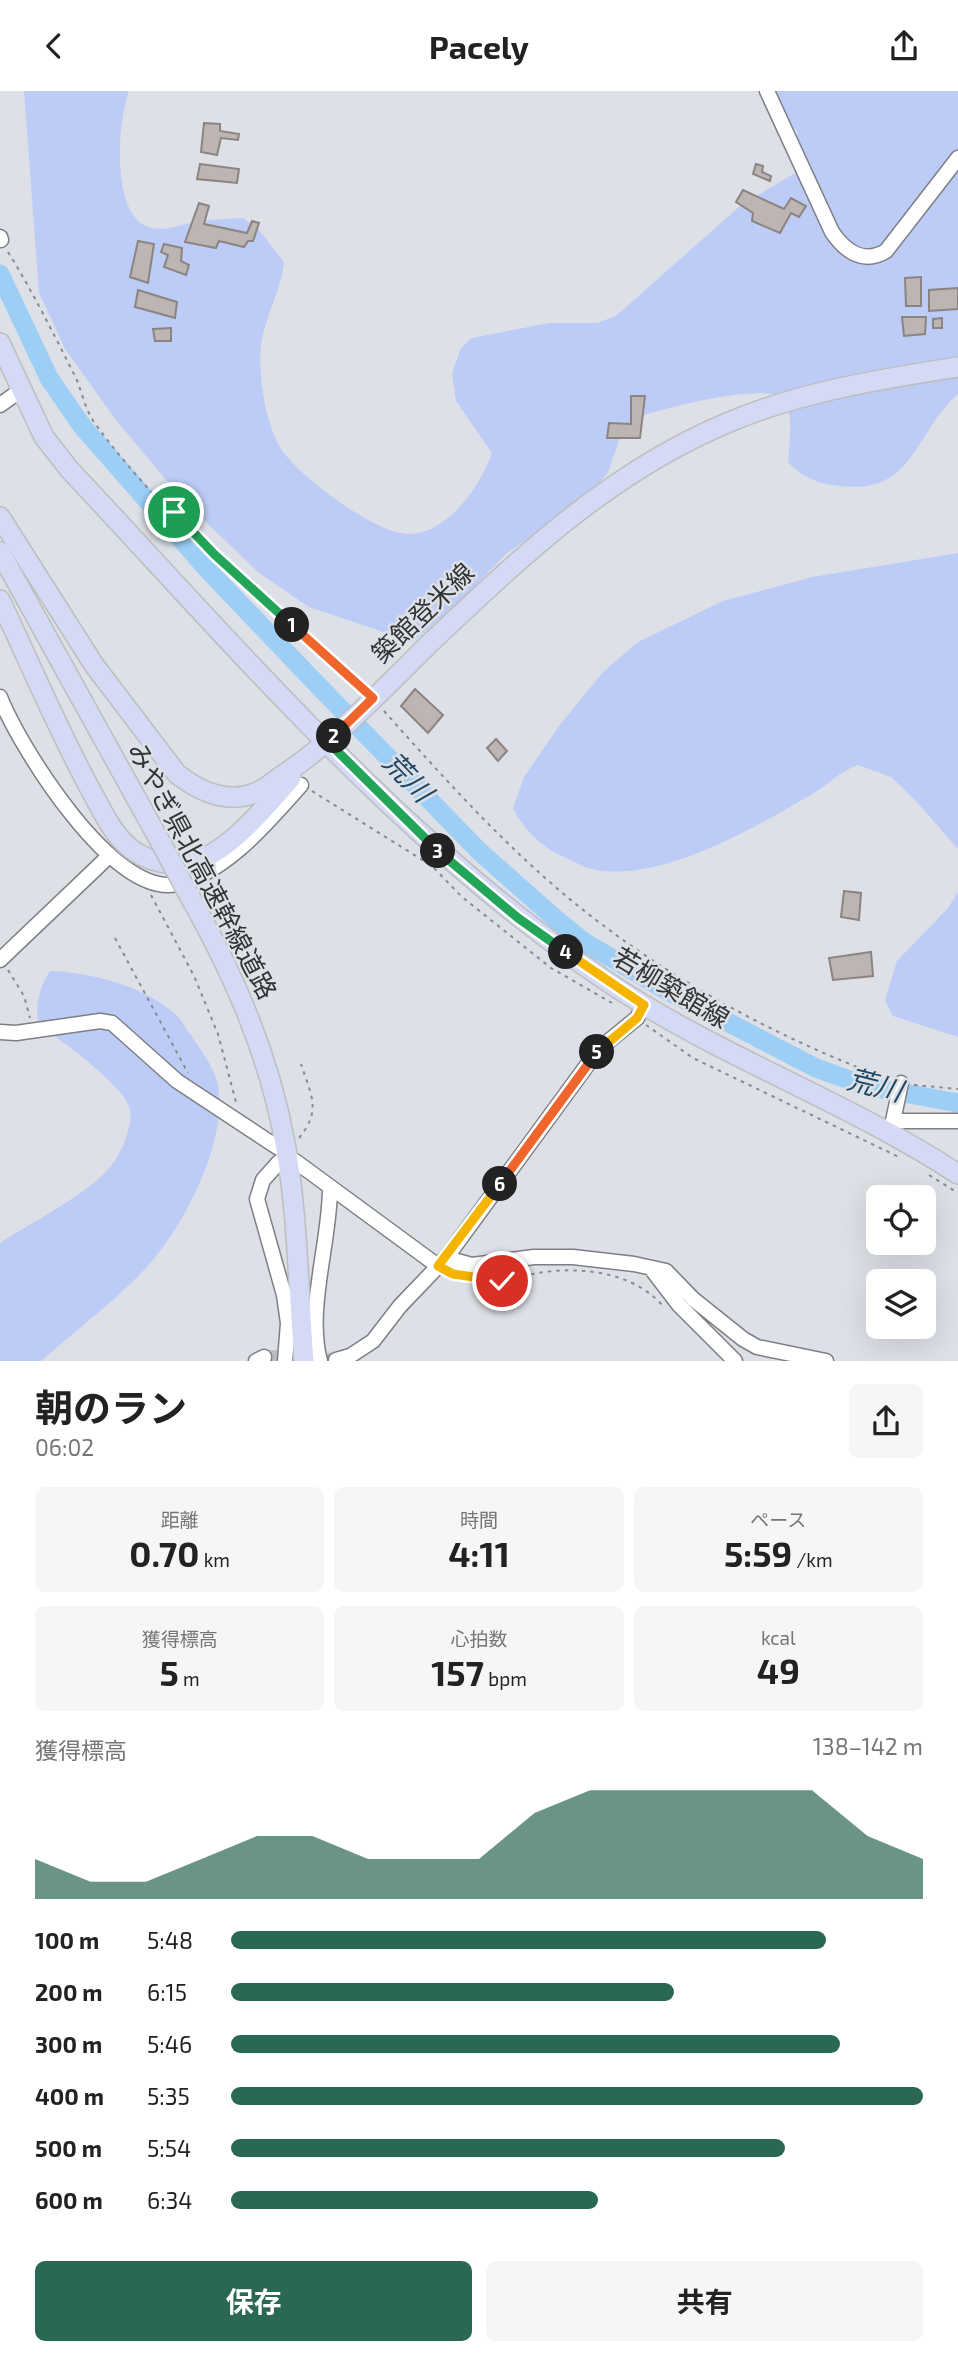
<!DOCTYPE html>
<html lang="ja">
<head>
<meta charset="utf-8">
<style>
  :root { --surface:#fff; --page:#f6f6f6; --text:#222; --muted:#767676; --accent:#2a6854 }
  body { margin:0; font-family:"Exo 2","Noto Sans JP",sans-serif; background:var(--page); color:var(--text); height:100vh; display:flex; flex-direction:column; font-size:26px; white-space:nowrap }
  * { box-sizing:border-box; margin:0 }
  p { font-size:23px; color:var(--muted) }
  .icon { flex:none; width:38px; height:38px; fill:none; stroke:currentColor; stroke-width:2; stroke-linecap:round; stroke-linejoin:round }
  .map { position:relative; height:1270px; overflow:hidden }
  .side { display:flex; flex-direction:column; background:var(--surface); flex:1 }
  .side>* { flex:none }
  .buttons { position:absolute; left:866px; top:1094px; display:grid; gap:14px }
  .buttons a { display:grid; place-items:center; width:70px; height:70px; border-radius:10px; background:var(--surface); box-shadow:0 7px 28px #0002; font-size:35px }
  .pin { position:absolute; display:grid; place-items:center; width:60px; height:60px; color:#fff; margin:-30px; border:4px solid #fff; border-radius:50%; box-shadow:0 2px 7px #0007 }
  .km { position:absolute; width:35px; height:35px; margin:-18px; border-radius:50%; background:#222; color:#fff; font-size:19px; line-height:35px; text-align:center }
  .round { display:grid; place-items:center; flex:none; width:74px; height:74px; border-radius:10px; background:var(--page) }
  .headline { display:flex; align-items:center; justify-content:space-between; height:119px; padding:0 35px }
  h1 { font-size:38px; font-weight:700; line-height:52px }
  .stats { display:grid; grid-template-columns:repeat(3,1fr); gap:10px; height:119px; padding:7px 35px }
  .stats div { display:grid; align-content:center; border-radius:10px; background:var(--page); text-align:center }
  .stats b { font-size:35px; font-weight:700 }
  .stats small { font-size:19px; font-weight:400 }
  .stats p { font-size:19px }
  .chart { height:196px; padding:14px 35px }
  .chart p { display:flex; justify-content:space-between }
  .chart svg { width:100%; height:126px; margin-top:7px; fill:var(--accent); opacity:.7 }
  .button { display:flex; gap:14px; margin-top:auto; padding:14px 35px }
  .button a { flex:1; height:80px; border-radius:10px; background:var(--accent); color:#fff; font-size:28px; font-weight:700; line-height:80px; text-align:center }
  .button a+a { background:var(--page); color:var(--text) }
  ul { padding:0 35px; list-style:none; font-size:23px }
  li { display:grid; grid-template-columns:112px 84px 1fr; align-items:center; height:52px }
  li i { height:18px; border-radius:9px; background:var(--accent) }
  header { display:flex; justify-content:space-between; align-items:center; height:91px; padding:0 35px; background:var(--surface); font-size:32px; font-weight:700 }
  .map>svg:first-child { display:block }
</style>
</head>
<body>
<header><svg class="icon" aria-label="back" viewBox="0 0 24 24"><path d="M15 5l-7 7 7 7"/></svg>Pacely<svg class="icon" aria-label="share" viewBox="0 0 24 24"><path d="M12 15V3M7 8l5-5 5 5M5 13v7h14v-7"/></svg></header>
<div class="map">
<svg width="958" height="1270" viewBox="0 0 958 1270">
  <rect width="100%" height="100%" fill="#dee0e7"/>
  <path fill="#bdccf7" d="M24 0H129C118 30 109 128 152 137 169 140 184 132 200 130 214 128 229 128 243 127L260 140 284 171C281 200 265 225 261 254 259 269 261 292 264 307 266 322 273 345 281 358 299 385 374 442 408 443 447 444 481 394 492 362L456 310 452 282 461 257 472 247 549 232H597L616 225 740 115 795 82 799 72 797 40 772 16 763 0H958V303C914 341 915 404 840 395 819 393 802 387 788 371 789 358 794 317 784 308 764 290 657 319 632 328L622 341 608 381 594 399 505 464 466 504 413 551 309 516 259 482 182 408 116 329 65 258 39 202Z
    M958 462V758L915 709 891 686 858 674C838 681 827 695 809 705 752 738 663 790 596 779 585 777 575 771 566 767 543 757 524 740 513 717L524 686 559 635 603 581 638 551 723 510 812 486Z
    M958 801V946L893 925 885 909 897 870 948 817Z
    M50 880C89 881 144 895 174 922 181 927 185 937 190 943 200 958 215 977 218 995 228 1051 183 1138 145 1178 114 1211 75 1240 41 1270H0V1152C29 1133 91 1101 111 1075 121 1063 133 1035 130 1019 126 995 61 950 40 934 33 919 40 894 50 880Z"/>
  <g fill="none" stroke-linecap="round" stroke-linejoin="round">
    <path stroke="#9dcff6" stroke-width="19" d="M0 183 49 287 82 335 208 479 307 583 479 760 558 830 584 851 666 899 816 977 866 995 958 1012"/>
  </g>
  <path fill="#bcb5b1" stroke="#8b8481" stroke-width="2" d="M204 32 220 33V40L239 43 238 49 221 47 217 64 201 61Z
    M200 73 239 78 237 92 197 88Z
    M756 73 763 75 762 81 771 85 770 90 753 83Z
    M743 99 784 118 791 107 806 115 799 126 791 122 780 142 752 130 753 122 736 111Z
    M199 112 209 115 204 133 247 142 252 130 259 132 253 150H248L244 156 219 150 216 157 185 151Z
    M138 150 154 153 148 192 130 186Z
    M164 153 182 157 181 170 189 174 186 184 164 176 168 164 161 161Z
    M921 186V215H906L905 187Z
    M958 197V218L929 220V199Z
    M138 199 177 211 175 227 135 216Z
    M902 226H926L925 243 904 245Z
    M942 227V237H933V228Z
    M171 237V250H155L153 238Z
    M631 305H645L640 347H607L609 332 631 333Z
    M415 598 443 624 428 642 401 615Z
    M496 648 507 660 498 670 487 657Z
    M844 800 861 802 859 829 841 826Z
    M871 861 873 885 833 889 829 867Z"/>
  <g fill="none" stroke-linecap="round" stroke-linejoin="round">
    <path stroke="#bcbdc3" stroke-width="14" stroke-dasharray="14 7" stroke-linecap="butt" d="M264 1266 336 1269"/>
    <g stroke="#7d7f85" stroke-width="17">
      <path id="minor" d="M767 0 832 141C845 160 863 174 886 160L958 67
        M0 146 1 149
        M0 314 21 299
        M0 606C19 655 114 808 177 793 227 781 268 731 301 694
        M0 869 108 766
        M0 941 16 942 100 930 112 932 177 990 277 1056
        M893 1030 901 992
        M890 1040 893 1030H958
        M295 1070 438 1175
        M279 1071 263 1089 257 1108 284 1204 288 1232 285 1270
        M446 1167 472 1174 534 1166H573L634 1173 666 1180 693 1208 743 1248 757 1256 826 1270
        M653 1180 679 1214 735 1270
        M336 1269 350 1265 373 1250 400 1215 446 1167 599 958 637 927 644 914
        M256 1270 264 1266
        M320 1270C306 1218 330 1151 330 1097"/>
    </g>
    <g stroke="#bdbebe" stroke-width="22">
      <path id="major" d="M0 252 44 346 69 378C238 558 400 750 605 889 717 965 845 1009 958 1083
        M0 426 94 574 177 683C199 700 227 713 255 702 266 698 276 688 286 682 340 645 385 596 431 551 522 465 610 381 727 332 799 301 881 288 958 276
        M0 461 161 752
        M0 509C31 574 59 642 94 705 104 724 114 744 130 757 146 770 171 776 191 771 227 764 267 714 291 687
        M189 804C233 882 269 963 285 1052 298 1124 298 1197 304 1270"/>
    </g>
    <path stroke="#888a8e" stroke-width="2" stroke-dasharray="3.5 5" stroke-linecap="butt" d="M8 161C33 201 54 244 76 287 82 301 85 318 94 331 167 432 269 513 361 596
      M384 620C451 695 519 771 600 832 687 898 786 950 888 988
      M312 700 432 775 462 806 551 877 612 912
      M151 804 194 885 218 943 237 1015
      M115 847 188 982
      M8 879 24 905 30 927
      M646 934 693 967 901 1067
      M914 994 958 998
      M299 1047C322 1019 311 1004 301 973
      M929 1084 958 1102
      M472 1187C501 1192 524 1183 553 1180 592 1177 635 1184 662 1214"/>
    <use href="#minor" stroke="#fff" stroke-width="14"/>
    <use href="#major" stroke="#d4daf5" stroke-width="19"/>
    <g stroke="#bdbebe" stroke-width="22" stroke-linecap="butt">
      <path id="major-bridge" d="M161 752 189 804"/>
    </g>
    <use href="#major-bridge" stroke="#d4daf5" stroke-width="19"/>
  </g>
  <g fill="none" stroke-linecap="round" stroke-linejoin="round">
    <g stroke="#fff" stroke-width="14">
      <path id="split-1" d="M174 421 214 463 292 534"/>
    </g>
    <g stroke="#fff" stroke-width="14">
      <path id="split-2" d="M292 534 373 607 334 645"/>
    </g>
    <g stroke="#fff" stroke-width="14">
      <path id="split-3" d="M334 645 328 651 438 760"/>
    </g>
    <g stroke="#fff" stroke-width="14">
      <path id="split-4" d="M438 760 518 827 566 861"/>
    </g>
    <g stroke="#fff" stroke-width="14">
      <path id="split-5" d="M566 861 644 914 637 927 597 961"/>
    </g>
    <g stroke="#fff" stroke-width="14">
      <path id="split-6" d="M500 1093 597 961"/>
    </g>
    <g stroke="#fff" stroke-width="14">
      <path id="split-7" d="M500 1093 438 1175 453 1183 502 1190"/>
    </g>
    <use href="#split-1" stroke="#22a559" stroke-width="9"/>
    <use href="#split-2" stroke="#f0652b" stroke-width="9"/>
    <use href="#split-3" stroke="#22a559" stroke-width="9"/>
    <use href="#split-4" stroke="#22a559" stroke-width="9"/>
    <use href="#split-5" stroke="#f5b400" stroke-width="9"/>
    <use href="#split-6" stroke="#f0652b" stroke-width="9"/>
    <use href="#split-7" stroke="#f5b400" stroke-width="9"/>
  </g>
  <g text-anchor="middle" stroke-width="5" stroke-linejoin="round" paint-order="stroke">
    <g font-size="26" fill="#323335" stroke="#dee0e7">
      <text transform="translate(423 522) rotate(-44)" y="9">築館登米線</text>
      <text transform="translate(202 780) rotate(62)" y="9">みやぎ県北高速幹線道路</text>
      <text transform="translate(671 897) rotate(31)" y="9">若柳築館線</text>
    </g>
    <g font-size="28" font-style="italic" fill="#224762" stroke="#dee0e7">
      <text transform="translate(408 686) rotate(46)" y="10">荒川</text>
      <text transform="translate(875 994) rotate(14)" y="10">荒川</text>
    </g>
  </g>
</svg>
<div class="buttons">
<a><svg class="icon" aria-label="locate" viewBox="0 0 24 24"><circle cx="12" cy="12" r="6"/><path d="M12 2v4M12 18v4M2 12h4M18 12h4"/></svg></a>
<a><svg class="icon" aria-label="layers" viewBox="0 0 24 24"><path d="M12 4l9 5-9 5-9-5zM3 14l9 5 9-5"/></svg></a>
</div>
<div class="pin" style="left:174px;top:421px;background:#1e9e55"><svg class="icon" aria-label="arrive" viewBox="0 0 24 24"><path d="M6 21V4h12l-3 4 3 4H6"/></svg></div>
<div class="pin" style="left:502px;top:1190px;background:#d93025"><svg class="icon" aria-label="check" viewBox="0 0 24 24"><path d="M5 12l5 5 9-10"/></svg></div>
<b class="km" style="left:292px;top:534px">1</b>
<b class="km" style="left:334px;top:645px">2</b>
<b class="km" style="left:438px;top:760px">3</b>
<b class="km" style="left:566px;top:861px">4</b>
<b class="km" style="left:597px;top:961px">5</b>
<b class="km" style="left:500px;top:1093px">6</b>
</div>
<section class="side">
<div class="headline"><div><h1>朝のラン</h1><p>06:02</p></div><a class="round"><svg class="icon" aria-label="share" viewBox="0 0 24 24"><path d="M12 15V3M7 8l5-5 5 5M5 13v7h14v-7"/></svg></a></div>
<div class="stats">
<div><p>距離</p><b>0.70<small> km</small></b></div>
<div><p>時間</p><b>4:11</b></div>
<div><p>ペース</p><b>5:59<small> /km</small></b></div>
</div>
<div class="stats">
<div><p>獲得標高</p><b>5<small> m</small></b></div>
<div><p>心拍数</p><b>157<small> bpm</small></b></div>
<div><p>kcal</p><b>49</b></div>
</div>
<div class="chart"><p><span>獲得標高</span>138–142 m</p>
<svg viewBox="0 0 160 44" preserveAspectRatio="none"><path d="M0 44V30L10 38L20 38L30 30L40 22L50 22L60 30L70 30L80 30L90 14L100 6L110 6L120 6L130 6L140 6L150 22L160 30V44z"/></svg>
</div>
<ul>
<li><b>100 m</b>5:48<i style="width:86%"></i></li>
<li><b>200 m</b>6:15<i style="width:64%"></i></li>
<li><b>300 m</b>5:46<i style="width:88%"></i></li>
<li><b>400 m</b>5:35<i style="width:100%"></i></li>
<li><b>500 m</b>5:54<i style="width:80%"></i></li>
<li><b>600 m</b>6:34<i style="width:53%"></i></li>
</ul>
<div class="button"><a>保存</a><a>共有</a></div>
</section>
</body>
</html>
